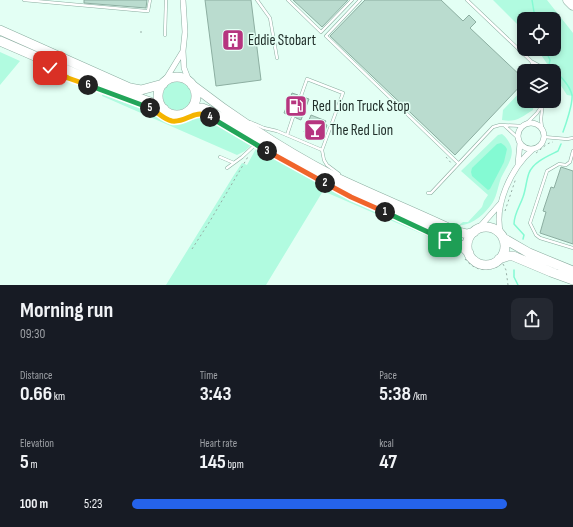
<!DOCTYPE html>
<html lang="en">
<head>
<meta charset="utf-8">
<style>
  :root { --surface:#171b24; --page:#242831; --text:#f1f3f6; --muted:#9ea1a6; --accent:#2563eb }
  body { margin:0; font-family:"Sofia Sans Condensed",sans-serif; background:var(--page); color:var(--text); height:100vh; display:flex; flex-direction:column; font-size:15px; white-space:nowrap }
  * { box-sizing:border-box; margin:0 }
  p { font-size:13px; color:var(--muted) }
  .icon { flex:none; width:22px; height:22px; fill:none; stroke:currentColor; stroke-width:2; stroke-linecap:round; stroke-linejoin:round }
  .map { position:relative; height:285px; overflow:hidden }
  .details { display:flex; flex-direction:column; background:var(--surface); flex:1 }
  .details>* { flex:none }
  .tools { position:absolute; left:517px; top:12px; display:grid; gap:8px }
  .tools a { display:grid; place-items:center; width:44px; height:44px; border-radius:8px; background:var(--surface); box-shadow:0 2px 6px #0003; font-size:20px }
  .pin { position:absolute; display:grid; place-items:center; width:34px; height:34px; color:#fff; margin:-17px; border-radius:8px; box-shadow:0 2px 6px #0006 }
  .km { position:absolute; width:20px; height:20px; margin:-10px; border-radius:50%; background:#222; color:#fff; font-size:11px; line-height:20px; text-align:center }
  .round { display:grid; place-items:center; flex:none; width:42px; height:42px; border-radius:8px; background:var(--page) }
  .overview { display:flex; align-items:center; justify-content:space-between; height:68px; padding:0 20px }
  h1 { font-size:22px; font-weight:700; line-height:30px }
  .figures { display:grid; grid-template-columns:repeat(3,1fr); gap:6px; height:68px; padding:4px 20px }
  .figures div { display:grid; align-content:center }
  .figures b { font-size:20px; font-weight:700 }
  .figures small { font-size:11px; font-weight:400 }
  .figures p { font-size:11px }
  ul { padding:0 20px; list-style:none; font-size:13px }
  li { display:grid; grid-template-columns:64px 48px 1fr; align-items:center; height:30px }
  li i { height:10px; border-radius:5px; background:var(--accent) }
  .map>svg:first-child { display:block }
</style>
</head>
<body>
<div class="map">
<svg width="573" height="285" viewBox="0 0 573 285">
  <rect width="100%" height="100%" fill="#e3fff4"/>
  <path fill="#b1fbe0" d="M493 0H547L573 33V96L567 95 554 75V71H552L537 49H554V19H524V31Z
    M0 52 20 61 0 85Z
    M163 96a14 14 0 1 1 28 0a14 14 0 1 1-28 0Z
    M524 88V101H534L533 110C522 117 515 123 502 120L503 110Z
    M103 91 146 107 165 120 172 122 183 121 194 116H204L252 144 245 151 237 155 102 96Z
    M502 134C506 137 508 140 510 144 516 156 506 167 501 178 498 186 497 195 493 202 486 213 472 226 459 225L463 222H468L482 207 484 201 488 195 461 171 498 135Z
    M257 147 332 189 444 242V243L427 236 323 191 266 285H166L234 175 242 163 247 165Z"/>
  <path fill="#84fad3" d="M501 143 505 146 507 149 504 162 490 189 488 190 472 176 471 172 472 168 497 144Z"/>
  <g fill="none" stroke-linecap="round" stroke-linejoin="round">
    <path stroke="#84fad3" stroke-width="1.5" d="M532 0 534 12 537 19
      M545 49 550 60 549 65C557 73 569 83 572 95 573 103 566 124 563 132
      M523 239 524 235 514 224C514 214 520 206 523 197 526 189 526 181 529 173 533 162 548 156 558 151L561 144
      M514 270V277L518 285"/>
  </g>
  <path fill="#badccf" stroke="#8caea1" d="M84 0H147L146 8 84 3Z
    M205 0H251L261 80 216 86Z
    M293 0H348L322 27Z
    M365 0H441L463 21 469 15 476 22 470 28 524 79V82L455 155 330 36Z
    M292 93 298 95 300 98 303 97 309 99 301 120 296 118 294 115 291 116 284 113Z
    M311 115 326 121 324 124 327 125 322 139 304 132Z
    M561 167 573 171V244L540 233 546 212 543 211 551 187 554 188Z"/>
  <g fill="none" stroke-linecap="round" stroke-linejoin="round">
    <g stroke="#8bada0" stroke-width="3.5">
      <path id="service" d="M24 0 146 11H148L150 0
        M257 0 270 18 277 58
        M288 0 321 32 352 0
        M360 0 326 36 458 163
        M467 0 531 61 540 66 544 71
        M165 35 166 0
        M531 61 536 71
        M301 96 307 79 343 93 322 150 324 160 327 165 339 174
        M250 122 264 128 277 131 322 150
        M527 123 537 113 541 107
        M505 126 518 138
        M542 128 541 119 543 101
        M287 135 293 117
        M544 137 567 139 573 138
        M573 151 570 162 566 165 559 164 547 171 530 223 536 235 540 238 573 248
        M220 157 234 163
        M227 168 242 157 257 143
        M428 193H431L493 127 500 125 523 126"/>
    </g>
    <g stroke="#8bada0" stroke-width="6">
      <path id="minor" d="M183 0 185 32 183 51 184 68 189 81
        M164 82 183 51
        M518 136a13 13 0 1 1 26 0a13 13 0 1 1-26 0Z
        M518 164 520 143
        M477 230 500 204
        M501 235C493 206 511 168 533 149"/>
    </g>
    <g stroke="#8bada0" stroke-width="10">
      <path id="trunk" d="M0 30 130 88 141 90 163 84
        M0 41 97 83 150 102 164 109
        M158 96a19 19 0 1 1 38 0a19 19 0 1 1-38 0Z
        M192 85C237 120 285 151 335 177 375 196 415 212 455 231L467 234 474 232
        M191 109 202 108 212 112C257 139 301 168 348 191 367 201 387 209 407 217 429 227 453 235 469 253
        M467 246a19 19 0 1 1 38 0a19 19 0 1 1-38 0Z
        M503 238 529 253 573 271
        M499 259 508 256H513L551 272 573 280"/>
    </g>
    <g stroke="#8bada0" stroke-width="11">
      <path id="motorway" d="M568 0 573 5"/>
    </g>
    <path stroke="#97ada5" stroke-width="1" stroke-dasharray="2 3" stroke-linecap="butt" d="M141 33V28
      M159 114C171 122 179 121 191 116
      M536 153C542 149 546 143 553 142
      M446 157 452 164
      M505 211 516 178
      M192 249 210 221 249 155
      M465 259C475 271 486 272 499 266
      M503 264 506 270 508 285"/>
    <use href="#service" stroke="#fff" stroke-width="2.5"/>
    <use href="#minor" stroke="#fff" stroke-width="5"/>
    <use href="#trunk" stroke="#fff" stroke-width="9"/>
    <use href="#motorway" stroke="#fff" stroke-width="10"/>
  </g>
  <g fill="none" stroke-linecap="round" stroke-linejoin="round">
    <g stroke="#fff" stroke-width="8">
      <path id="split-1" d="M385 212 445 240"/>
    </g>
    <g stroke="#fff" stroke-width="8">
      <path id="split-2" d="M325 183 351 197 385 212"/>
    </g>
    <g stroke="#fff" stroke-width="8">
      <path id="split-3" d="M267 151 325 183"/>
    </g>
    <g stroke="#fff" stroke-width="8">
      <path id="split-4" d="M210 117 267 151"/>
    </g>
    <g stroke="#fff" stroke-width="8">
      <path id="split-5" d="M150 108C158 112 163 119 172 121 187 123 194 108 210 117"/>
    </g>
    <g stroke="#fff" stroke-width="8">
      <path id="split-6" d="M88 85 150 108"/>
    </g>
    <g stroke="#fff" stroke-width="8">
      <path id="split-7" d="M50 68 68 78 88 85"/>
    </g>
    <use href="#split-1" stroke="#22a559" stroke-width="5"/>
    <use href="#split-2" stroke="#f0652b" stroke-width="5"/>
    <use href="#split-3" stroke="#f0652b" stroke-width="5"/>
    <use href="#split-4" stroke="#22a559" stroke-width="5"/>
    <use href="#split-5" stroke="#f5b400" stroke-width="5"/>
    <use href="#split-6" stroke="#22a559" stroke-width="5"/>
    <use href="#split-7" stroke="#f5b400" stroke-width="5"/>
  </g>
  <defs>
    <g id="building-square" transform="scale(1.15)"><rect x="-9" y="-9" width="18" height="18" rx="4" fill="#b6357f" stroke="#e3fff4"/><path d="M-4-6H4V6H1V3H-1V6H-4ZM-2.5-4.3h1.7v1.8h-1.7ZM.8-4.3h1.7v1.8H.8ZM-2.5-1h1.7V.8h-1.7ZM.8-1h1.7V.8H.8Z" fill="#fff"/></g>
    <g id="fuel-square" transform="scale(1.15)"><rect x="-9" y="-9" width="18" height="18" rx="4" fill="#b6357f" stroke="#e3fff4"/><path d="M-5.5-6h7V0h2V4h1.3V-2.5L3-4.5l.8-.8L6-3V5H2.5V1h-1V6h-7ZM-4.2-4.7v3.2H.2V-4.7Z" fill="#fff"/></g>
    <g id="bar-square" transform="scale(1.15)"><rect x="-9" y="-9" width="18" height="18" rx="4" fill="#b6357f" stroke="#e3fff4"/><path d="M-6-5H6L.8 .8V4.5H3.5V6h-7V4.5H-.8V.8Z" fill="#fff"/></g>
  </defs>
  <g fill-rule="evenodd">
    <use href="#building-square" x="233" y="40"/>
    <use href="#fuel-square" x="296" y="106"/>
    <use href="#bar-square" x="315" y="130"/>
  </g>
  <g text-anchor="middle" stroke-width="3" stroke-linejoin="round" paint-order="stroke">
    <g font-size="15" fill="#212f2a" stroke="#e3fff4" text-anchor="start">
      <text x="248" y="45">Eddie Stobart</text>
      <text x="312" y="111">Red Lion Truck Stop</text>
      <text x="330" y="135">The Red Lion</text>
    </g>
  </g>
</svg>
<div class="tools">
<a><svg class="icon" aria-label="locate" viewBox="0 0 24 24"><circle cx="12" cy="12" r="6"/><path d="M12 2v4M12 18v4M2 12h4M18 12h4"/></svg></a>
<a><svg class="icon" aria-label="layers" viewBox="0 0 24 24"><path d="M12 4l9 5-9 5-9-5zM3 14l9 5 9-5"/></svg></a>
</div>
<div class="pin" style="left:445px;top:240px;background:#1e9e55"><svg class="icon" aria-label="arrive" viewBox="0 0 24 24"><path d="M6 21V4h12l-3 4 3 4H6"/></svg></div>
<div class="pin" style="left:50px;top:68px;background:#d93025"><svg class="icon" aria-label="check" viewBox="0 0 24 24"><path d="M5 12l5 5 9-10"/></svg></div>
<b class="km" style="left:385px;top:212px">1</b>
<b class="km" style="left:325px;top:183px">2</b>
<b class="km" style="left:267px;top:151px">3</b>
<b class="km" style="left:210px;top:117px">4</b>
<b class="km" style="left:150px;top:108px">5</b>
<b class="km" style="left:88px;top:85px">6</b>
</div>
<section class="details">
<div class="overview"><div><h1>Morning run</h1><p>09:30</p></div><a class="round"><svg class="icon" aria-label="share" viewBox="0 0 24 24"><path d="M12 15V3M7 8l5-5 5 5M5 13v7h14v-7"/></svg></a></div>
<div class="figures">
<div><p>Distance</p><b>0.66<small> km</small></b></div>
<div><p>Time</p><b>3:43</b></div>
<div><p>Pace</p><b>5:38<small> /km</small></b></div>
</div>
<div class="figures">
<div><p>Elevation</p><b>5<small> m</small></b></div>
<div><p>Heart rate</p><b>145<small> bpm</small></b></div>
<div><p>kcal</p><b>47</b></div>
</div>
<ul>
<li><b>100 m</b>5:23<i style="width:89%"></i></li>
</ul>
</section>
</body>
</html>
